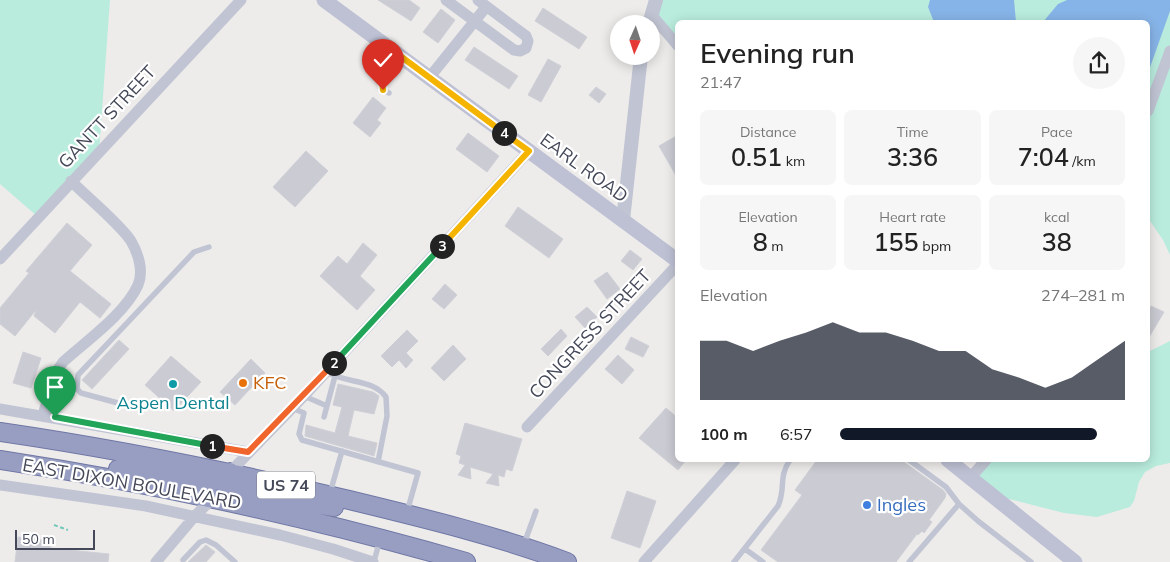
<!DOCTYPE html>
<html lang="en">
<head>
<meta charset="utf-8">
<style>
  :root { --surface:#fff; --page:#f6f6f6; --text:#222; --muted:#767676; --accent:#111827 }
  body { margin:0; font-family:Mulish,sans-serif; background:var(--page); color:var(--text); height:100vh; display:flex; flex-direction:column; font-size:19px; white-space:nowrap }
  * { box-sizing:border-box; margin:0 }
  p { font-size:16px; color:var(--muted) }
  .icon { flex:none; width:28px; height:28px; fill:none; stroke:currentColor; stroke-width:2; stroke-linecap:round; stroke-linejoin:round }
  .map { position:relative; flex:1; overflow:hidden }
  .drawer { position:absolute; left:675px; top:20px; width:475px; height:442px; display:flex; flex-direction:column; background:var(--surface); border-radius:8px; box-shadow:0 2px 12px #0003 }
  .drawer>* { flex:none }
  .needle { width:32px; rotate:183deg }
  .fabs { position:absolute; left:610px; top:15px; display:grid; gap:10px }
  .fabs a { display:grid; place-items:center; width:50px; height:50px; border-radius:50%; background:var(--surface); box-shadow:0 2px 12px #0003; font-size:25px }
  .scale { position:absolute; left:15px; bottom:12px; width:80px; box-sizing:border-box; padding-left:5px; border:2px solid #444858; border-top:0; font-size:14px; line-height:18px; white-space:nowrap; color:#444858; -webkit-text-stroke:4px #fff; paint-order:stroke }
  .pin { position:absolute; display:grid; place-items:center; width:42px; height:42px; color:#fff; margin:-51px -21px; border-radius:50% 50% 50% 0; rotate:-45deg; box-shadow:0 0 5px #0007 }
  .pin .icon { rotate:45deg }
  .km { position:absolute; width:25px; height:25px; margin:-12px; border-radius:50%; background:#222; color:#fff; font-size:14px; line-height:25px; text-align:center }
  .round { display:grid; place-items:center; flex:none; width:52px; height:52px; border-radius:26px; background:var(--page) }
  .overview { display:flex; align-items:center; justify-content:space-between; height:85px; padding:0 25px }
  h1 { font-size:28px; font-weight:600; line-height:38px }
  .figures { display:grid; grid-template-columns:repeat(3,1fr); gap:8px; height:85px; padding:5px 25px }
  .figures div { display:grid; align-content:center; border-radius:8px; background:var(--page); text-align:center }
  .figures b { font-size:25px; font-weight:600 }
  .figures small { font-size:14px; font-weight:400 }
  .figures p { font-size:14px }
  .chart { height:140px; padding:10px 25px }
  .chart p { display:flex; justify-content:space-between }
  .chart svg { width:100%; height:90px; margin-top:5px; fill:var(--accent); opacity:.7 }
  ul { padding:0 25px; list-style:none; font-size:16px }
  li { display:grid; grid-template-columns:80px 60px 1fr; align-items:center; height:38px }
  li i { height:12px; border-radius:6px; background:var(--accent) }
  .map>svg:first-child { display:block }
</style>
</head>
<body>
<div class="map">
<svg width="1170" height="562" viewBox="0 0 1170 562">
  <rect width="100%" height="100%" fill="#eeeceb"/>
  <path fill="#b9ecdd" d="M0 0H110L99 152 38 217 0 184Z
    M656 0H1170V255L1163 240 1148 218V22H678L677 46 651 14Z
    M1170 341V463L1156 466 1145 472 1139 482 1134 501 1130 507 1097 517 1064 513 993 495 971 477 986 460H1148V352Z"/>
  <path fill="#87b4e8" d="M930 0H1014L1016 22H934L928 7Z
    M1067 0H1170V11L1148 73V22H1043L1058 4Z"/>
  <path fill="#cbccd3" stroke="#cfcfd7" d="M378 0H409L420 8 411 21Z
    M543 8 587 37 579 49 535 21Z
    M441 9 455 20 438 43 423 32Z
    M474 47 518 76 509 89 465 60Z
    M548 59 561 66 541 102 528 95Z
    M596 87 606 94 599 103 589 95Z
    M373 97 386 108 377 120 381 123 370 137 353 123Z
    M468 133 499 156 487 172 456 149Z
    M678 135V179L659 146Z
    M306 151 328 171 295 207 273 187Z
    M518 207 563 239 549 258 505 226Z
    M67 223 92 245 70 271 111 304 100 318 80 302 55 333 34 316 36 310 15 336 0 324V308L29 273 26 271Z
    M363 243 377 255 360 276 375 290 357 310 320 276 338 256 347 264Z
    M630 250 642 259 633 270 621 261Z
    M607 272 620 289 607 299 594 281Z
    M445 284 457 295 444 309 432 299Z
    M1151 306 1164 312 1148 339V313Z
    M587 307 597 317 585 328 575 317Z
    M561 329 567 336 548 356 541 349Z
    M407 330 418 341 406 353 413 360 406 368 399 360 392 367 381 356Z
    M631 337 649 346 643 357 625 349Z
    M119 340 129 349 92 389 82 380Z
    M453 345 466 359 444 381 431 368Z
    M23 352 41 358 31 388 13 383Z
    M618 355 634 370 622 384 605 369Z
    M171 356 201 382 174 411 145 385Z
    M251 359 265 373 235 405 220 392Z
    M338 384 373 392 379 396 374 414 354 410 348 436 377 443 374 456 305 436 306 425 335 433 342 407 333 405Z
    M666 408 678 418V460H686L678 470 639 438Z
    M465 423 522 439 512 471 506 469 504 477 498 475 499 486 486 483 493 474 470 467 471 479 458 475 465 465 459 463 461 456 456 454Z
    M817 460H901L943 490 946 494 945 498 932 516 929 520 932 522 924 533 922 531 918 535 917 534 896 562H778L761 550 802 495 795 490Z
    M627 491 656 501 640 548 611 538Z
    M18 537 51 541 50 548 109 554 108 562H15Z
    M206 545 215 552 206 562H188Z"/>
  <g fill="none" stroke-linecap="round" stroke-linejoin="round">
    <g stroke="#6f77a5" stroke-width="20">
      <path id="trunk" d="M0 432C116 449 231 472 345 499 419 517 495 535 567 562
        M0 460C158 484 313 518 466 562
        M118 469 210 482 223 479 230 472
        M227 492H240L334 507"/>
    </g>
    <path stroke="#72c9ba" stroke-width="2" stroke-dasharray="4 2.5" stroke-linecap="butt" d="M54 525 68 530"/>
    <path stroke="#c1c5d3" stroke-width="5.5" d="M389 93 383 90 382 80 399 56
      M326 371C344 384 372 378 386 397L387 416 378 462
      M304 396 327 406
      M118 403 81 393 77 389 78 375 194 252 209 247
      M292 408 304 413 299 434 302 440 418 473 407 512
      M324 417 335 376
      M909 460 946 487 959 504 978 521 1031 562
      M330 493 342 451
      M524 544 536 511
      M745 549 763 562
      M183 560 200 542 206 540 216 545 235 562
      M374 561 380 540
      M734 562 778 506C786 489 778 477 790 460
      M909 562 959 504"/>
    <path stroke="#c1c5d3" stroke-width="11" d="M446 0 514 50 520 51 526 48 528 41 526 36 478 0
      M651 14 678 46
      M429 78 486 7
      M1148 111 1170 51
      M0 259 241 0
      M0 409 248 452
      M43 415 55 374 63 362C86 341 125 314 138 285 144 271 138 253 131 241 120 224 87 197 71 181
      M527 427 678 264
      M230 472 304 396 529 151
      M971 477 986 460
      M0 485 146 506 280 535 333 549 373 562
      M156 562 194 517 213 498
      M644 562 735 460"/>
    <path stroke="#c1c5d3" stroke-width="14" d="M649 24 656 0
      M623 220 641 56"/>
    <path stroke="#bec1d4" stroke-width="15" d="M324 0 678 261
      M948 460 1075 562"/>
    <use href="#trunk" stroke="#979ec2" stroke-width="18"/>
  </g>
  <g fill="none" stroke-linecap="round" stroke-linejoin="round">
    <g stroke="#fff" stroke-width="10">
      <path id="split-1" d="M55 417 212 446"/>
    </g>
    <g stroke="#fff" stroke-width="10">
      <path id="split-2" d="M212 446 248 452 334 363"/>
    </g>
    <g stroke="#fff" stroke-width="10">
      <path id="split-3" d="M334 363 442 246"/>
    </g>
    <g stroke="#fff" stroke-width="10">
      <path id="split-4" d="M442 246 529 151 504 133"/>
    </g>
    <g stroke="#fff" stroke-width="10">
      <path id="split-5" d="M383 90 382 80 399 55 504 133"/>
    </g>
    <use href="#split-1" stroke="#22a559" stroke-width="6"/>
    <use href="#split-2" stroke="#f0652b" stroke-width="6"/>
    <use href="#split-3" stroke="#22a559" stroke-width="6"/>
    <use href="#split-4" stroke="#f5b400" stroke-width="6"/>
    <use href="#split-5" stroke="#f5b400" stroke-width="6"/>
  </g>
  <circle fill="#e8710a" stroke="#fff" stroke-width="2" cx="243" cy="383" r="5"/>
  <circle fill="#0f9aa8" stroke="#fff" stroke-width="2" cx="173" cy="384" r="5"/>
  <circle fill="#3f7fe0" stroke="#fff" stroke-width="2" cx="867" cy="505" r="5"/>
  <g text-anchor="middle" stroke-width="4.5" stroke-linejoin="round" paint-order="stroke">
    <rect fill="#fff" stroke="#7c7f8a" stroke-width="1" x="257" y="471.5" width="58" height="27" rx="4"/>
    <g font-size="16" font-weight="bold" fill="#444858">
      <text x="286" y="491">US 74</text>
    </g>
    <g font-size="18" fill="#444858" stroke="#fff">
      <text transform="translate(107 117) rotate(-47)" y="6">GANTT STREET</text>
      <text transform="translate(584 168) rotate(36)" y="6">EARL ROAD</text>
      <text transform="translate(590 334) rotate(-47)" y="6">CONGRESS STREET</text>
      <text transform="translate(132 484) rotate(10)" y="6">EAST DIXON BOULEVARD</text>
    </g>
    <g font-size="18" fill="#c56008" stroke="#fff" text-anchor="start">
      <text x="253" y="389">KFC</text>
    </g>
    <g font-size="18" fill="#0d838f" stroke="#fff">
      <text x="173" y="409">Aspen Dental</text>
    </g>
    <g font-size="18" fill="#366cbe" stroke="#fff" text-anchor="start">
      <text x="877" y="511">Ingles</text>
    </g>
  </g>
</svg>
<div class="fabs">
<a><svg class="needle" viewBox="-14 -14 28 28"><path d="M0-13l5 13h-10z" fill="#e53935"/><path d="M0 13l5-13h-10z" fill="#767676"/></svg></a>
</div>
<div class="scale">50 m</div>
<div class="pin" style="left:55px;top:417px;background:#1e9e55"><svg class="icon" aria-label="arrive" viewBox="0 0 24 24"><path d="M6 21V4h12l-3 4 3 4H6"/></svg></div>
<div class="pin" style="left:383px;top:90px;background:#d93025"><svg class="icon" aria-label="check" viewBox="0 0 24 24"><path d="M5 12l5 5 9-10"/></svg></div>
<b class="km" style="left:212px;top:446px">1</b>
<b class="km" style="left:334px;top:363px">2</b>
<b class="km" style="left:442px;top:246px">3</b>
<b class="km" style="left:504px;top:133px">4</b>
<section class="drawer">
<div class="overview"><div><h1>Evening run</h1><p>21:47</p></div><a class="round"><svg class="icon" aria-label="share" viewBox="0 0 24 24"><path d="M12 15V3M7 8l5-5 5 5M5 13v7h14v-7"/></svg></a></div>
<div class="figures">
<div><p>Distance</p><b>0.51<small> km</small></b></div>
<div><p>Time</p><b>3:36</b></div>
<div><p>Pace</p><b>7:04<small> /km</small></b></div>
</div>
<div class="figures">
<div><p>Elevation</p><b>8<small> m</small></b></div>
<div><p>Heart rate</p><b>155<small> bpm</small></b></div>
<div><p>kcal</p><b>38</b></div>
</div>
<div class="chart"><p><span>Elevation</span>274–281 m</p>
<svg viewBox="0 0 160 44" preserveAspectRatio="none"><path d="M0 44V15L10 15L20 20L30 15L40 11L50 6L60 11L70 11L80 15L90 20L100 20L110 29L120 33L130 38L140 33L150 24L160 15V44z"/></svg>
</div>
<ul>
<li><b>100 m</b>6:57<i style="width:90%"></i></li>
</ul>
</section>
</div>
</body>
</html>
